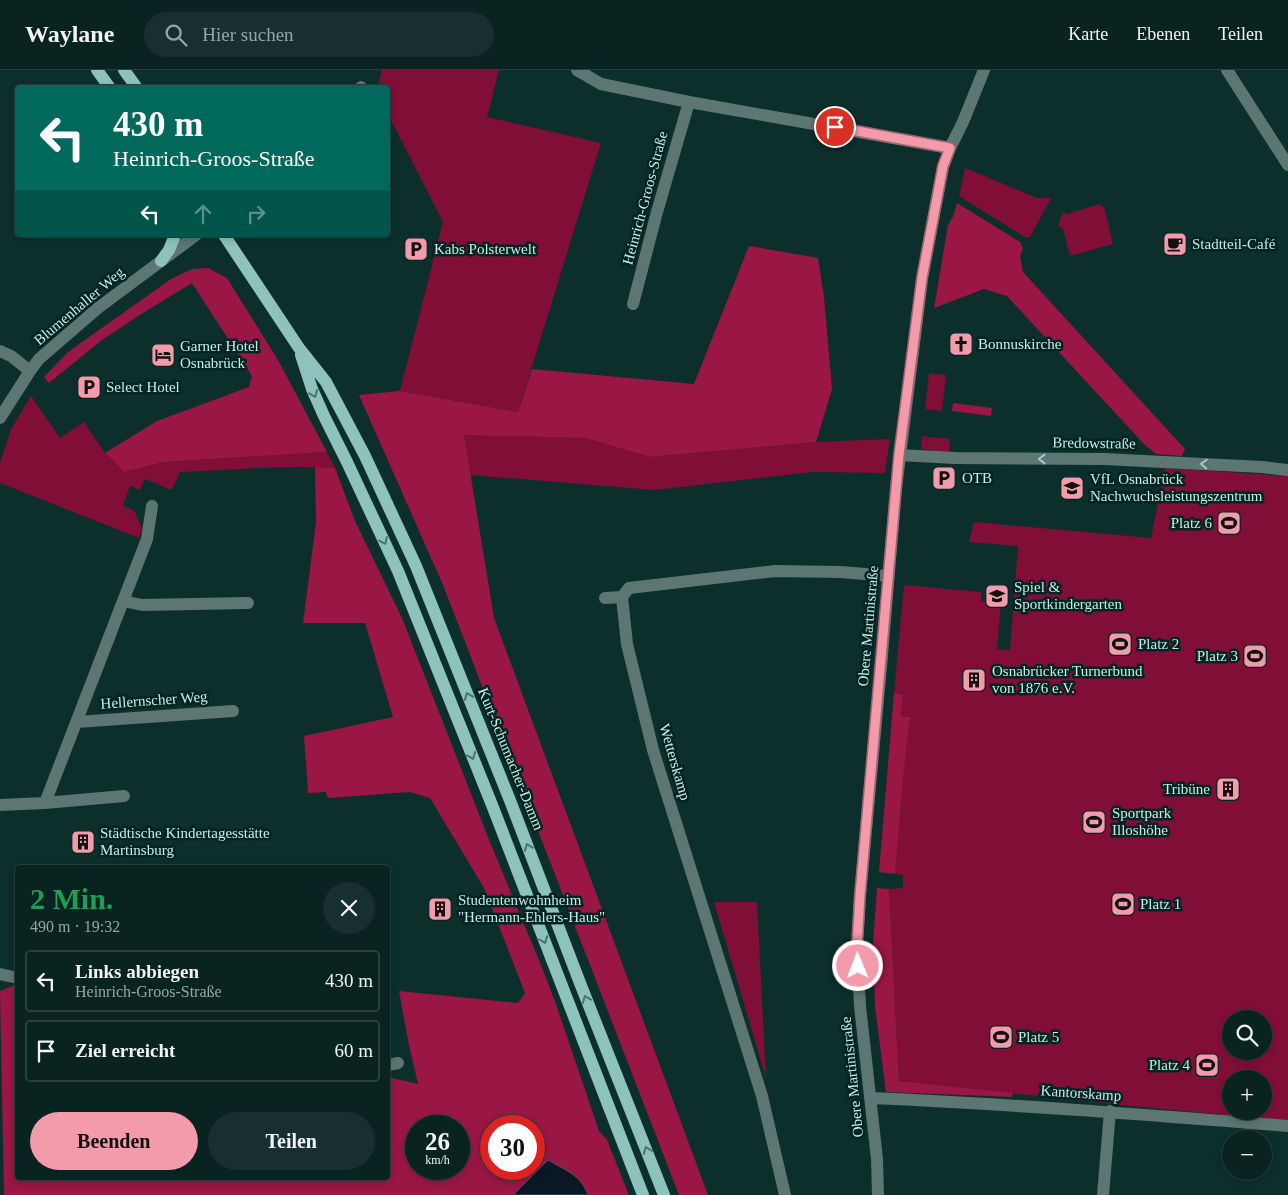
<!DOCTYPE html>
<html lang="de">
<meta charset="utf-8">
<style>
body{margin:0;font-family:Georgia,serif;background:#172f2e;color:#f1f3f6;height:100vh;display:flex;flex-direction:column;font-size:19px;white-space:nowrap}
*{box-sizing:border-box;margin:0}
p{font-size:16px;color:#99a4a5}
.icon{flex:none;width:28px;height:28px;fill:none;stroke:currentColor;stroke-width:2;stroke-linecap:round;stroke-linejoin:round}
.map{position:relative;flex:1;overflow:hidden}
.details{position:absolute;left:15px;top:795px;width:375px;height:315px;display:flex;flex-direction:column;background:#092321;border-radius:5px;box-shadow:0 2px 8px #0003,0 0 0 1px #29403f}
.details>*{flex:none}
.guide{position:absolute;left:15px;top:15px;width:375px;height:152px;border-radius:5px;box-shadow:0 2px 8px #0003,0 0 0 1px #29403f;background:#00695c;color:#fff;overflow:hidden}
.tools{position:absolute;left:1222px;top:940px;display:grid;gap:10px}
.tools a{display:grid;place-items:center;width:50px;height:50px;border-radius:50%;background:#092321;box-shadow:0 2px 8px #0003,0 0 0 1px #29403f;font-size:25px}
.speed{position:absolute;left:405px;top:1045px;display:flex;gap:10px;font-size:25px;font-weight:700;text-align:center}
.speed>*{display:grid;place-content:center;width:65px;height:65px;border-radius:50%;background:#092321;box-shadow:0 2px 8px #0003,0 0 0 1px #29403f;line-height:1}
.speed small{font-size:12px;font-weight:400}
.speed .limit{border:8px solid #d22;background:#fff;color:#111}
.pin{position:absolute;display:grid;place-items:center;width:42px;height:42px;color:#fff;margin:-21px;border:2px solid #fff;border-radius:50%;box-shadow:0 1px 5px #0007}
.me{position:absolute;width:55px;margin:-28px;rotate:359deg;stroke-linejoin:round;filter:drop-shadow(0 0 4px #0008)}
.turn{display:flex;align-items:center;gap:18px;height:105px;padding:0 15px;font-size:22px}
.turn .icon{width:65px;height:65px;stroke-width:2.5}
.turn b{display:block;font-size:35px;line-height:42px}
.lanes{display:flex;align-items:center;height:48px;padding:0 15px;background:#0003;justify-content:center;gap:25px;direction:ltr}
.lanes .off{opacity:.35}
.round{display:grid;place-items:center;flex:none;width:52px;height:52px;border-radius:26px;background:#172f2e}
.head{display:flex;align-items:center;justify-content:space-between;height:85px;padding:0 15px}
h1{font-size:30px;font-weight:800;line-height:38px;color:#1e9e55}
.cta{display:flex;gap:10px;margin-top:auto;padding:10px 15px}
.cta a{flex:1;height:58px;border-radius:30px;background:#f39aab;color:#111;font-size:20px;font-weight:800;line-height:58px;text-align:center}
.cta a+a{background:#172f2e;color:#f1f3f6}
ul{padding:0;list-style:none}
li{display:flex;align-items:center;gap:15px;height:62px;margin:0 10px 8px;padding:0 5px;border:2px solid #29403f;border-radius:5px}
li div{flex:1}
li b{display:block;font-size:19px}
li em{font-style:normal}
header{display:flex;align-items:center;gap:30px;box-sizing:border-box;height:70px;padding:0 25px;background:#092321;border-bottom:1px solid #29403f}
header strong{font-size:24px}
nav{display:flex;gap:28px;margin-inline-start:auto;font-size:18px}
.search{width:350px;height:45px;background:#172f2e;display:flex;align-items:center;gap:12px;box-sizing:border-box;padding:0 18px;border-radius:28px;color:#99a4a5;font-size:19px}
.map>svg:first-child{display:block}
</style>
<header>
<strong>Waylane</strong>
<div class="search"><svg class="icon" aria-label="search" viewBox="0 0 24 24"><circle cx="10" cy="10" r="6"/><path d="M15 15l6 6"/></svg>Hier suchen</div>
<nav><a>Karte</a><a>Ebenen</a><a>Teilen</a></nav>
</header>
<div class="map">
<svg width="1288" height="1125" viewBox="0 0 1288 1125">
<rect width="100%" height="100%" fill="#0c2f2c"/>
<path fill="#800e37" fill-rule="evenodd" d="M382 0H499L487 47 601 73 518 342 400 321 443 152 388 44V18H378Z
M965 98 1037 128H1051L1030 167H1025L959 126Z
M1099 134 1104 137 1113 174 1070 186 1063 159 1058 155 1063 142 1067 144Z
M929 303 946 305 942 341 925 339Z
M31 326 60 368 84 352 105 383 124 402 164 392 327 382 335 398C284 395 231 400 180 402L172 420 145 409 140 420 130 416 123 436 134 440 142 458 139 468 0 413V393L11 359Z
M464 364 585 368 650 387 816 372 890 369 885 403 812 402 655 420 470 405Z
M922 366 950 369 949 383 921 379Z
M1165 398 1288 406V1051L1111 1034 899 1011 889 819 903 818V805L895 804 904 700 910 647 901 646 903 624 894 623 904 515 981 522V531L1001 533 997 579 1010 580 1018 476 969 472 974 452 1151 468ZM1231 949H1264V981H1231ZM1231 1009H1264V1041H1231Z
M714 832H757L766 1008Z"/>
<path fill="#9a1645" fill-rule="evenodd" d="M957 133 1020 172 1023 178 1020 186 1023 202 1185 379 1182 386 1156 384 1144 374 1007 226 984 219 934 238 948 155 953 147Z
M749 176 818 188 824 227 832 319 816 372 650 387 585 368 464 365 494 548 708 1125H679L443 515 359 325 400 321 518 342 532 299 694 314Z
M208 198 227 208 278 290 327 382 164 392 124 402 105 383 157 351 249 317 252 306 192 213 138 246 102 270 49 313 44 307 68 282 171 209 192 199Z
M953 333 992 338 991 346 952 341Z
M315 397 335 398 355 451 402 548 490 772 543 900 557 937 599 1061 607 1070 629 1125H4L0 921 15 915H17L18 1108H388V1007L418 1014 409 975 399 921 518 933 525 923 484 818 430 728 410 722 328 728 326 722 308 723 304 666 393 647 365 553H303L316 452ZM416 1056H459V1099H416ZM491 1056H534V1099H491Z
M894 623 903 624 901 646 910 647 904 700 895 804 879 802Z
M877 818 889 819 899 1011 1013 1023 1012 1027 886 1022 875 937 873 874Z"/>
<path fill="#0a1825" stroke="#44575f" d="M548 1090C565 1100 581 1105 588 1125H514L516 1122Z"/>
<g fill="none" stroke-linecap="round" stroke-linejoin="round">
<path stroke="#5c7672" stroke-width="12" d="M577 0 601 14 689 32 950 78
M1227 0 1288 95
M361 18V17
M633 234 657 142 689 32
M0 281 11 286 30 301
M0 348 30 301 39 289 98 238 196 165
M899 385 955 388 1104 389 1262 397 1288 400
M605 528 622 527
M123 531 142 535 248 533
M77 652 233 641
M45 733 147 469 152 436
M0 735 45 733 124 726
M0 904 18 908
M388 995 398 993
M871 1028C1010 1034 1149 1045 1288 1056
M785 1125 762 1026 653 680 627 574 622 527 629 518 775 501 841 502 889 506
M878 1125 877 1089 860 936 857 876 860 825 881 597 896 418 922 209 943 97 950 78 963 52 984 0
M1103 1125 1110 1041"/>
<path stroke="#8ec3bd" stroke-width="12" d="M97 0 110 18
M124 0 137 18
M224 165 299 278 326 312 365 386 416 496 511 733 580 913 664 1125
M161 191 169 180 175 165
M301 285 312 319 324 346 347 392 398 501 492 735 643 1125"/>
</g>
<defs><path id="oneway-chevron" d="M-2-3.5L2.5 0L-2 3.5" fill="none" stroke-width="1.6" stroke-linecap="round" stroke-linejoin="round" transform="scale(1.25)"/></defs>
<g stroke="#487470">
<use href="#oneway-chevron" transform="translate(314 324) rotate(67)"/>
<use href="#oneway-chevron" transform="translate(384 471) rotate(65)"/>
<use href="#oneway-chevron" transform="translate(468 626) rotate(-112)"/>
<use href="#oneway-chevron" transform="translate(472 686) rotate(68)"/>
<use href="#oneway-chevron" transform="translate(528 777) rotate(-111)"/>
<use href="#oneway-chevron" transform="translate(544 870) rotate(69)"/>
<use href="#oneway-chevron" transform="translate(586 929) rotate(-112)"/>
<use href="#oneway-chevron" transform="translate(647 1080) rotate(-111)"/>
</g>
<g stroke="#a9c7c3">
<use href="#oneway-chevron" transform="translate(1042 389) rotate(-180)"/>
<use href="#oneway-chevron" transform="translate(1204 394) rotate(-177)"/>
</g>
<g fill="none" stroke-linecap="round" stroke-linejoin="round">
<g stroke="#9e646f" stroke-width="12">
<path id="route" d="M835 57 950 78 943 96 922 208 899 385 860 825 857 876 858 896"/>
</g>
<use href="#route" stroke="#f39aab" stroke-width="9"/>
</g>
<defs>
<g id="cafe-square" transform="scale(1.25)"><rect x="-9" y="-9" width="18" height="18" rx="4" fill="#f39aab" stroke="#022522"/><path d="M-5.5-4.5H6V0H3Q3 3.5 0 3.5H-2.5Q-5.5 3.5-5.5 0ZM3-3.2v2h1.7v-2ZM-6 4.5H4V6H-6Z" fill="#111"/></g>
<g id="parking-square" transform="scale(1.25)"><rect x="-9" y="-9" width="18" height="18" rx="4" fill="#f39aab" stroke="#022522"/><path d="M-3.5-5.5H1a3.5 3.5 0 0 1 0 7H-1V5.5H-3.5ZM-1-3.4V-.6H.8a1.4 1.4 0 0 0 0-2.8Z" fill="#111"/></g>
<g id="church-square" transform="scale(1.25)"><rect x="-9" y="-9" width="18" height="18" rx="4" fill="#f39aab" stroke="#022522"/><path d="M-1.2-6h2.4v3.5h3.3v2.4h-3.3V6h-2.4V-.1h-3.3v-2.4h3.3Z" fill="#111"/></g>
<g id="hotel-square" transform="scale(1.25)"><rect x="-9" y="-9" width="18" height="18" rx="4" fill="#f39aab" stroke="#022522"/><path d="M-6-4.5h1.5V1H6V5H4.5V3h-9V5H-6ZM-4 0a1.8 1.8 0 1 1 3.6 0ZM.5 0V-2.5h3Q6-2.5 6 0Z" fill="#111"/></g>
<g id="school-square" transform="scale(1.25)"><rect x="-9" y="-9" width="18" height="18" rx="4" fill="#f39aab" stroke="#022522"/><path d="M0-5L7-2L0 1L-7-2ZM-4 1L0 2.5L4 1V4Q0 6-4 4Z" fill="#111"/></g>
<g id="stadium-square" transform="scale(1.25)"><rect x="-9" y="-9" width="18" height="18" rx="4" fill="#f39aab" stroke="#022522"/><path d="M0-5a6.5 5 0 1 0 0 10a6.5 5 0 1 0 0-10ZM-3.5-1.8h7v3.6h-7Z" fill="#111"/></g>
<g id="building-square" transform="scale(1.25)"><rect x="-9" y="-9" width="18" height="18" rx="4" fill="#f39aab" stroke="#022522"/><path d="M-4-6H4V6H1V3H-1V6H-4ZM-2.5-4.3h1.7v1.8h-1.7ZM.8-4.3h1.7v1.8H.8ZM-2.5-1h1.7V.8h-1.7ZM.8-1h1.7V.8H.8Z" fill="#111"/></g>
</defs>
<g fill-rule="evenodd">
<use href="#cafe-square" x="1175" y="174"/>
<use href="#parking-square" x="416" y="179"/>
<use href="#church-square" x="961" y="274"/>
<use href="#hotel-square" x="163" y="285"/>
<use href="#parking-square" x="89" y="317"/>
<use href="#parking-square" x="944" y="408"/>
<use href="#school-square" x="1072" y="418"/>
<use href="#stadium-square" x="1229" y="453"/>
<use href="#school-square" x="997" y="526"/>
<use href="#stadium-square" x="1120" y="574"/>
<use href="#stadium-square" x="1255" y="586"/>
<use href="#building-square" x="974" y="610"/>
<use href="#building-square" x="1228" y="719"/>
<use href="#stadium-square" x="1094" y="752"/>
<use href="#building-square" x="83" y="772"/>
<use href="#stadium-square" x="1123" y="834"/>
<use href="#building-square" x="440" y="839"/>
<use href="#stadium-square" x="1001" y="967"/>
<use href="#stadium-square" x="1207" y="995"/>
</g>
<g text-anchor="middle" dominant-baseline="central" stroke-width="5" stroke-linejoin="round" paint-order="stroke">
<g font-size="15" fill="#caeae6" stroke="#022522">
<text transform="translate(645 128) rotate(-75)">Heinrich-Groos-Straße</text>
<text transform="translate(79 236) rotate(-40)">Blumenhaller Weg</text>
<text transform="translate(1094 373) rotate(1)">Bredowstraße</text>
<text transform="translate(868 556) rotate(-85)">Obere Martinistraße</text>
<text transform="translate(154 630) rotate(-4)">Hellernscher Weg</text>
<text transform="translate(511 689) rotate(68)">Kurt-Schumacher-Damm</text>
<text transform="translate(675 692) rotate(74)">Wetterskamp</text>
<text transform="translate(852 1007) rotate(-96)">Obere Martinistraße</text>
<text transform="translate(1081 1023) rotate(4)">Kantorskamp</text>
</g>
<g font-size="15" fill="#caeae6" stroke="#022522" text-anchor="start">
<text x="1192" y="174">Stadtteil-Café</text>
<text x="434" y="179">Kabs Polsterwelt</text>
<text x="978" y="274">Bonnuskirche</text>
<text x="180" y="276">Garner Hotel<tspan x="180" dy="17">Osnabrück</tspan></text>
<text x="106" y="317">Select Hotel</text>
<text x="962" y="408">OTB</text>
<text x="1090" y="409">VfL Osnabrück<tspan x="1090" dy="17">Nachwuchsleistungszentrum</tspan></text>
<text x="1212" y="453" text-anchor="end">Platz 6</text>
<text x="1014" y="517">Spiel &amp;<tspan x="1014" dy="17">Sportkindergarten</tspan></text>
<text x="1138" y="574">Platz 2</text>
<text x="1238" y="586" text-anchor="end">Platz 3</text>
<text x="992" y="601">Osnabrücker Turnerbund<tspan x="992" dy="17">von 1876 e.V.</tspan></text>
<text x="1210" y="719" text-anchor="end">Tribüne</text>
<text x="1112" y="743">Sportpark<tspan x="1112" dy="17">Illoshöhe</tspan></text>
<text x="100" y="763">Städtische Kindertagesstätte<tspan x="100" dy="17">Martinsburg</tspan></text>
<text x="458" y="830">Studentenwohnheim<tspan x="458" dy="17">"Hermann-Ehlers-Haus"</tspan></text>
<text x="1140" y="834">Platz 1</text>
<text x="1018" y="967">Platz 5</text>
<text x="1190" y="995" text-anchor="end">Platz 4</text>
</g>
</g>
</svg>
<div class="tools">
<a><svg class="icon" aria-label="search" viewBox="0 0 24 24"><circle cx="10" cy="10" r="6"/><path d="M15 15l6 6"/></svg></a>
<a>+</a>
<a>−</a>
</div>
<div class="speed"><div>26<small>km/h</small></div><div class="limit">30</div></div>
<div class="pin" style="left:835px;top:57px;background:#d93025"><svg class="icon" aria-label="arrive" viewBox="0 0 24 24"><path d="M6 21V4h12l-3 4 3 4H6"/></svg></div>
<svg class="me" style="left:858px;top:896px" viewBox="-20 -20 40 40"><circle r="17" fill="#f39aab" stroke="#fff" stroke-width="3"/><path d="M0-11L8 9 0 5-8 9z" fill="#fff"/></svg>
<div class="guide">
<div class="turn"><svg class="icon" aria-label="left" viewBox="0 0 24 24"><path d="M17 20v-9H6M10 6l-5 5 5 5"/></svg><div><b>430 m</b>Heinrich-Groos-Straße</div></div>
<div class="lanes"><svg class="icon" aria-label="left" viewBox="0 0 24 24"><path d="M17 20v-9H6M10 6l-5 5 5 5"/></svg><svg class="icon off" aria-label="ahead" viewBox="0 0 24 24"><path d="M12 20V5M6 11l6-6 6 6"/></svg><svg class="icon off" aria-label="right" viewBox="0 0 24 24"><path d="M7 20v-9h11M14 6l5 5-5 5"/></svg></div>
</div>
<section class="details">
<div class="head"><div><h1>2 Min.</h1><p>490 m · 19:32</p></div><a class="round"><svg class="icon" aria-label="close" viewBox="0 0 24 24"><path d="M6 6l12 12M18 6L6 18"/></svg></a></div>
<ul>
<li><svg class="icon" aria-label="left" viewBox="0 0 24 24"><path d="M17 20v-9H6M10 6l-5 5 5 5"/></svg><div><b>Links abbiegen</b><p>Heinrich-Groos-Straße</p></div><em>430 m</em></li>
<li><svg class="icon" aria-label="arrive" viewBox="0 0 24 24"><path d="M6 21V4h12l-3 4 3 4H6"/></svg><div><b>Ziel erreicht</b></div><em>60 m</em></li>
</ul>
<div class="cta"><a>Beenden</a><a>Teilen</a></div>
</section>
</div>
